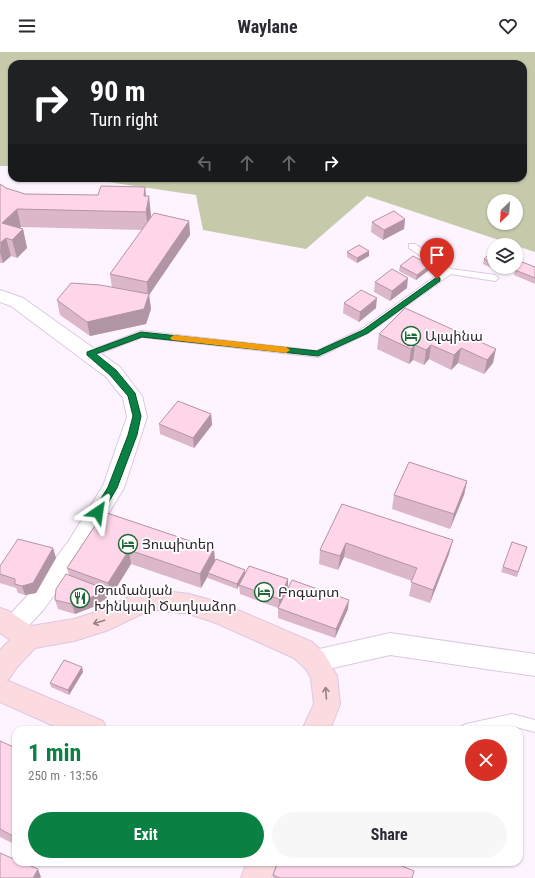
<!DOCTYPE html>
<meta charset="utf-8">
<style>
body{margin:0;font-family:"Roboto Condensed","Noto Sans Armenian",sans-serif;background:#f7f7f7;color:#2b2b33;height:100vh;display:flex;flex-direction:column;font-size:15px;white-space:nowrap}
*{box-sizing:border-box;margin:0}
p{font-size:13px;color:#7c7c81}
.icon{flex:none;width:22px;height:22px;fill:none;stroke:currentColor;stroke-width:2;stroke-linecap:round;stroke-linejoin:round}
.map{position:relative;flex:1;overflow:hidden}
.side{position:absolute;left:12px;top:674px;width:511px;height:140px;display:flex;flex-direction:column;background:#fff;border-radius:12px;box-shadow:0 1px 3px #0004}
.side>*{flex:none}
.guide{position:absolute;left:8px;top:8px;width:519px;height:122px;border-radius:12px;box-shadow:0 1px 3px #0004;background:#202124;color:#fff;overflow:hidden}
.needle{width:26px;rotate:205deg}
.fabs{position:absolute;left:487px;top:142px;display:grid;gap:8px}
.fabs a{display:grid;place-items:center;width:36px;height:36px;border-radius:50%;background:#fff;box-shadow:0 1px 3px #0004;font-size:20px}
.pin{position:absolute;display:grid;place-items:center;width:34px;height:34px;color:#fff;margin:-41px -17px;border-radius:50% 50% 50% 0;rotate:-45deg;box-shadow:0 0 4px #0007}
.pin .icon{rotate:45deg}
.me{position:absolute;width:44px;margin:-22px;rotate:32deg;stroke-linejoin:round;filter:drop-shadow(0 0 3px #0008)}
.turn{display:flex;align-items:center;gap:14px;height:84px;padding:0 16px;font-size:18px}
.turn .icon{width:52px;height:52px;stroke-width:2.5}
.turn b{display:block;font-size:28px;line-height:34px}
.lanes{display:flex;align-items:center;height:38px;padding:0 16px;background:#0003;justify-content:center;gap:20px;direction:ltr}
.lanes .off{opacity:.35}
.round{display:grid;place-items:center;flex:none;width:42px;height:42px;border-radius:21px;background:#f7f7f7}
.overview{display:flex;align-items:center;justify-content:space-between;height:68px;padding:0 16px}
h1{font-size:24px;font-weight:700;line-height:30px;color:#0b8043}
.action{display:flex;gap:8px;margin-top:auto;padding:8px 16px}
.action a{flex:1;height:46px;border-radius:24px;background:#0b8043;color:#fff;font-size:16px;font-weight:700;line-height:46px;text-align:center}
.action a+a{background:#f7f7f7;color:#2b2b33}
header{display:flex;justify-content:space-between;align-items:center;height:52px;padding:0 16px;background:#fff;font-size:18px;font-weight:700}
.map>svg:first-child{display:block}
</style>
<header><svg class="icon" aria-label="menu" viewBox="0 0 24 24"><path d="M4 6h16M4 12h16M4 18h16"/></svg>Waylane<svg class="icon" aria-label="heart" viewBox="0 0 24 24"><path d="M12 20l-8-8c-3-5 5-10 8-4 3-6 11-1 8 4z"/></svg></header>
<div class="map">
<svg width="535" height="826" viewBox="0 0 535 826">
<rect width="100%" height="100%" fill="#fdf4ff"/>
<path fill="#c6caab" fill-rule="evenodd" d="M0 0H535V200L367 144 306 197 203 178 196 143 81 126H523V12H12V114H0ZM494 149H516V171H494Z"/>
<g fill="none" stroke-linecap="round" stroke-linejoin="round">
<g stroke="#ddc7e2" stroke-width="2">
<path id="lane" d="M409 192H415L451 217 495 223 499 226 495 229 451 222 368 281 318 305 142 285 93 304 90 305 85 302 87 300 141 279 317 299 362 277 443 219 409 196Z
M512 662 535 668V680L512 674 492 678H460L462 674 466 672Z"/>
</g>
<g stroke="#ddc7e2" stroke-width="2">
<path id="street" d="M0 238 23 246 120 315 142 344 147 365 124 436 84 502 44 557 21 582 13 585 5 582 1 575 5 568 28 543 68 490 103 434 127 365 123 346 106 325 11 254 0 250Z
M390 581 535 602V624L390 603 315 620 306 617 303 609 306 601 315 598Z"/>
</g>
<g stroke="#ddc7e2" stroke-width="2">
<path id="secondary" d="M158 538 189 542 222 551 312 590 324 601 337 624 340 652 330 678H302L314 652 311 626 306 617 294 606 216 571 189 562 158 558 144 561 106 579 74 589 35 596 17 615 9 627 6 628 103 669 107 678H63L0 650V598L10 588 0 581V556L9 559 31 574 74 567 99 559 131 544Z
M247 810H277L271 826H241Z"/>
</g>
<use href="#lane" fill="#fff" fill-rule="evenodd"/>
<use href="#street" fill="#fff" fill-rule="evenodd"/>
<use href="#secondary" fill="#fcdbe0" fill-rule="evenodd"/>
</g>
<path fill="#dbb7c9" d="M0 132 6 136 25 142 98 143 145 135 146 144 151 163 150 167 189 169 190 183 149 243 151 257 146 272 90 284 60 263 57 248 112 236 110 222 142 178 21 175 19 176 23 177 27 196 17 206 11 204 3 211H0Z
M405 167 404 177 383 188 371 180 372 170Z
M494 199V215H508L503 221 483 212 484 207Z
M347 200 369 204 357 211 347 205Z
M400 214 429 218 416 228 399 219Z
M535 215V232L514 223 515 218Z
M375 230 407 236 390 249 374 240Z
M344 251 376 256 359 270 343 261Z
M405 256 493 311 484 322 458 311 451 318 429 307 424 313 413 308 409 312 377 297 379 282Z
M211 362 212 373 194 396 160 382 159 372Z
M467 429 464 443 450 477 392 457 394 443Z
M342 452 449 502 430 551 409 544 412 529 344 505 338 518 319 512 320 498Z
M104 460 214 497 215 509 245 521 288 527V536L348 557 335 586 278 566V556L240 542 239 533 237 537 208 526V524L201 536 131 512 111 544 106 542 107 546 93 555 75 562 58 557 55 548 69 523 67 516Z
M512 490 527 495 517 525 501 520Z
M53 496 56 506 36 541 25 543 18 541 16 536 0 531V514Z
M82 615 83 620 69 643 51 635 50 631Z
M0 689 16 696V793L0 785Z
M273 823 412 826H273Z"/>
<path fill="#b295a4" d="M145 135 147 154 144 144Z
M149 144 151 163 148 178 146 160Z
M17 157 21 175 9 186H6L11 204 3 211 0 200 2 171Z
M405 167 404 177 383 188 384 178Z
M189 169 190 183 149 243 151 257 146 272 90 284 87 270 148 245 147 230Z
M23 177 27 196 17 206 12 188Z
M369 199V204L357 211V206Z
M430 213 429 218 416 228 417 223Z
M504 215H508L503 221Z
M408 226 407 236 390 249 392 239Z
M377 246 376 256 359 270 360 260Z
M415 293 413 308 409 312 411 297Z
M431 293 429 307 424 313 426 298Z
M461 296 458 311 451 318 454 303Z
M496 297 493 311 484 322 487 308Z
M211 362 212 373 194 396 193 386Z
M467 429 464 443 450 477 454 462Z
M453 488 449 502 430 551 433 538Z
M346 491 344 505 338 518 340 504Z
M53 496 56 506 36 541 25 543 22 534Z
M214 497 215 511 208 521V524L201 536 200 522Z
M129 498 131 512 111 544 108 531Z
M245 518V523L237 537V532Z
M288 527V537L279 556V547Z
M105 537 107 546 93 555 75 562 72 552Z
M349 548 348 557 335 586 336 577Z
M82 615 83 620 69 643 68 638Z
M16 779V789L13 784Z
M38 817 41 825 40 826H33Z"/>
<path fill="#ffd5ea" stroke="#b295a4" d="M0 132 6 136 25 142 98 143 101 134 145 135 144 144H149L146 160 17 157 2 171 23 177 12 188 6 186 0 191Z
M394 159 405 167 384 178 372 170Z
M154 161 189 169 147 230 110 222Z
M359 193 369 199 357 206 347 200Z
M492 199H494V211L484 207Z
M413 204 430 213 417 223 400 214Z
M522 210 535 215V226L515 218Z
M392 217 408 226 392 239 375 230Z
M71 231 100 233 149 242 144 257 87 270 57 248Z
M361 238 377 246 360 260 344 251Z
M405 256 496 297 487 308 461 296 454 303 431 293 426 298 415 293 411 297 379 282Z
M178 349 211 362 193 386 159 372Z
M409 410 467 429 454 462 394 443Z
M342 452 453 488 433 538 411 530 417 516 346 491 340 504 320 498Z
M104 460 214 497 200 522 129 498 108 531 67 516Z
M18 487 53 496 33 531 22 534 15 532V527L0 522V514Z
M512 490 527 495 518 520 503 515Z
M216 507 245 518 237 532 208 521Z
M249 514 288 527 279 547 239 533Z
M66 522 105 537 90 546 72 552 55 548 56 537Z
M292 528 349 548 336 577 278 556Z
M64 608 82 615 68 638 50 631Z
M0 689 16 696V779L13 784 0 777Z
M0 801 16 808V810H21L38 817 33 826H0Z
M278 810H392L414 819 412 826H280L273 823Z"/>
<defs><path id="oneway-shaft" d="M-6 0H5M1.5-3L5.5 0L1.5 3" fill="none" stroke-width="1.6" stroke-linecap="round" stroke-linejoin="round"/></defs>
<g stroke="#948088">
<use href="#oneway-shaft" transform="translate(99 570) rotate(163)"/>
<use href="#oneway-shaft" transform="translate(326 641) rotate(-94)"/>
</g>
<path fill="#0b8043" stroke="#07532c" d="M437 225 440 226V229L368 281 318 304 142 285 96 302 116 318 135 341 141 364 137 383 117 436 101 463H95L93 460 108 435 128 383 133 364 128 344 110 323 87 303V300L141 280 317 299 363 278Z"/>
<path fill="#f59e0b" d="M174 283 286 295 290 298 286 301 172 288 170 286Z"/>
<defs>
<g id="hotel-ring" transform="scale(1)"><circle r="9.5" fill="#fff" stroke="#1f6937" stroke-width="1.5"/><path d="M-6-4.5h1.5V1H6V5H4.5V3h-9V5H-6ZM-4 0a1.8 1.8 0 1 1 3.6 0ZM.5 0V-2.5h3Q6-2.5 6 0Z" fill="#1f6937"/></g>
<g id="restaurant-ring" transform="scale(1)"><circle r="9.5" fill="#fff" stroke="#1f6937" stroke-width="1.5"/><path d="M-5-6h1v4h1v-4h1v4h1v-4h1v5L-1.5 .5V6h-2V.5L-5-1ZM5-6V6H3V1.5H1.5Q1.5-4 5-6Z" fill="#1f6937"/></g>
</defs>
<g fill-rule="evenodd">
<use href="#hotel-ring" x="411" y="284"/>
<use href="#hotel-ring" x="128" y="492"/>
<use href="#hotel-ring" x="264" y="540"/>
<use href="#restaurant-ring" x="80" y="546"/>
</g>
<g text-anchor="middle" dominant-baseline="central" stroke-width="3.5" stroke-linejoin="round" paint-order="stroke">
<g font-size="14" fill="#2d242f" stroke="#fff" text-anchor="start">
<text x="425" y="284">Ալպինա</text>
<text x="142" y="492">Յուպիտեր</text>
<text x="94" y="538">Թումանյան<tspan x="94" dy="16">Խինկալի Ծաղկաձոր</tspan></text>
<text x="278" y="540">Բոգարտ</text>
</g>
</g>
</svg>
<div class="fabs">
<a><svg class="needle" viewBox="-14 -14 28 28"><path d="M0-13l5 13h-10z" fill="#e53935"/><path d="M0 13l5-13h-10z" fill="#7c7c81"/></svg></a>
<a><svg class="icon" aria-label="layers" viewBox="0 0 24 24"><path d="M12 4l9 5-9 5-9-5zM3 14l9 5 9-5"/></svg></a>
</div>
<div class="pin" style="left:437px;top:227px;background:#d93025"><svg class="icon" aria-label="arrive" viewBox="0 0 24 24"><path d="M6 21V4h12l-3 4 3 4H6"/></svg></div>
<svg class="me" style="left:98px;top:460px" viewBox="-20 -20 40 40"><path d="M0-17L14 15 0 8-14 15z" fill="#0b8043" stroke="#fff" stroke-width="4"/></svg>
<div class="guide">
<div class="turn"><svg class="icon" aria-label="right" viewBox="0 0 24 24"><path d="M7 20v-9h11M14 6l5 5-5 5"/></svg><div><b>90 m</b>Turn right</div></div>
<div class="lanes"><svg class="icon off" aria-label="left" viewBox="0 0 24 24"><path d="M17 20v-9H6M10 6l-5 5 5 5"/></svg><svg class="icon off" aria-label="ahead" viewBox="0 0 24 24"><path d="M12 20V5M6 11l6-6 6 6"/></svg><svg class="icon off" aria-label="ahead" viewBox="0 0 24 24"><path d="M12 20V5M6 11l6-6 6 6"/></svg><svg class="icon" aria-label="right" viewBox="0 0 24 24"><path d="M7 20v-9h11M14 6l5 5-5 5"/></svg></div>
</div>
<section class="side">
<div class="overview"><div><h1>1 min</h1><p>250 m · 13:56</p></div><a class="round" style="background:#d93025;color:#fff"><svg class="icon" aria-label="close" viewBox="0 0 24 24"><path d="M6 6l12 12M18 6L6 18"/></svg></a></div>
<div class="action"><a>Exit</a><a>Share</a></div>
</section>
</div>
